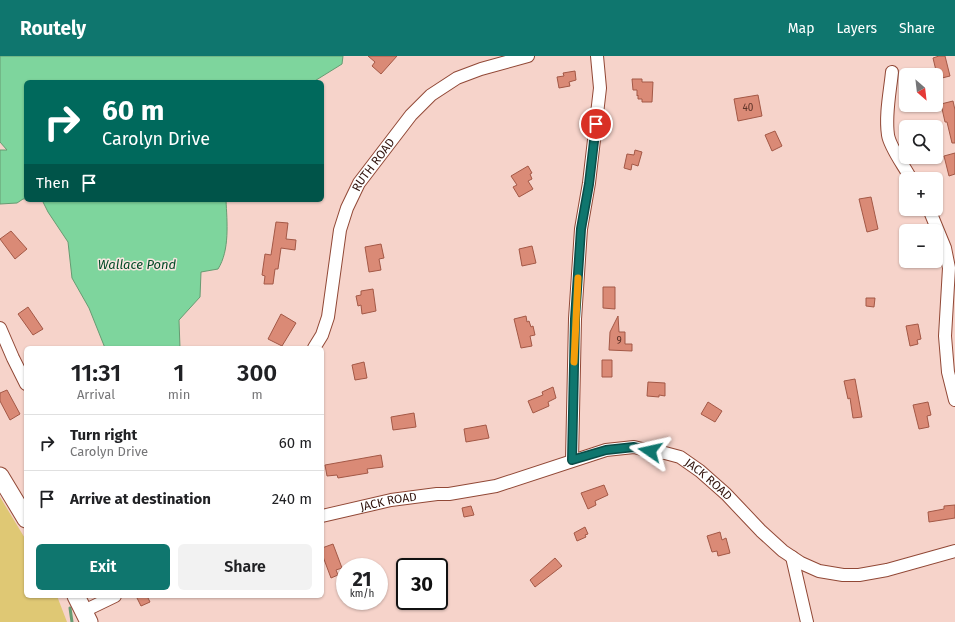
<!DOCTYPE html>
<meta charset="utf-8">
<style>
body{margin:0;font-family:"Fira Sans",sans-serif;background:#f2f2f2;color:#202124;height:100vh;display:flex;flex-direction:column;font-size:15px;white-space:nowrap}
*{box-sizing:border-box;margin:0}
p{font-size:13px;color:#757577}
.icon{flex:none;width:22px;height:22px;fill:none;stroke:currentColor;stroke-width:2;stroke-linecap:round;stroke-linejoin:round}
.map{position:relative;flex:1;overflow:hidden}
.side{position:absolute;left:24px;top:290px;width:300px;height:252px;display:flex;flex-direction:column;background:#fff;border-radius:6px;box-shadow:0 1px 3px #0004}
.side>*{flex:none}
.guide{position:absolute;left:24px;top:24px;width:300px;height:122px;border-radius:6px;box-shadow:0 1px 3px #0004;background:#00695c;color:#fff;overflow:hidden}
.needle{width:26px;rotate:152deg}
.controls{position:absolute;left:899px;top:12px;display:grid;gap:8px}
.controls a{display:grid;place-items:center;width:44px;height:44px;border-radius:6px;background:#fff;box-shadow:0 1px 3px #0004;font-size:20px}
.speed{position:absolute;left:336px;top:502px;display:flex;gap:8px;font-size:20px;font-weight:700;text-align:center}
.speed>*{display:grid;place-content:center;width:52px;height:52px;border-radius:50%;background:#fff;box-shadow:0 1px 3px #0004;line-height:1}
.speed small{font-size:10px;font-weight:400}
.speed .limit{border:2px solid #111;border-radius:6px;background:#fff;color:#111}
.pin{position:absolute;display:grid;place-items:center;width:34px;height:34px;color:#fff;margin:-17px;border:2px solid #fff;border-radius:50%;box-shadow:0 1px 4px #0007}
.me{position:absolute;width:44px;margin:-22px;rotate:281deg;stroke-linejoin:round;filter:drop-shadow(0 0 3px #0008)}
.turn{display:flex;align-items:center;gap:14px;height:84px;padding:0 12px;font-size:18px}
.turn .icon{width:52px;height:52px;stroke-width:2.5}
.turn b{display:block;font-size:28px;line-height:34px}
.then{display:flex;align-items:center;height:38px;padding:0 12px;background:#0003;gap:8px;font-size:15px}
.eta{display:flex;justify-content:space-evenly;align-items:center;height:68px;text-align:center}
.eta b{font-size:24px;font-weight:600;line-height:28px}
.action{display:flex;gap:8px;margin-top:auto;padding:8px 12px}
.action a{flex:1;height:46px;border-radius:6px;background:#0f766e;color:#fff;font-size:16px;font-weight:600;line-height:46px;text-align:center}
.action a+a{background:#f2f2f2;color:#202124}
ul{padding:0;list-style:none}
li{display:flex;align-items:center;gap:12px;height:56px;padding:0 12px;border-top:1px solid #e0e0e0}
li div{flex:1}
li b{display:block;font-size:15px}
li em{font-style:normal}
header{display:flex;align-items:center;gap:24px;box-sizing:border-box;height:56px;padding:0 20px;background:#0f766e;color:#fff}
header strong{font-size:19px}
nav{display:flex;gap:22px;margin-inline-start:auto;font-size:14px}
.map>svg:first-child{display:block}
</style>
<header>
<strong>Routely</strong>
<nav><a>Map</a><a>Layers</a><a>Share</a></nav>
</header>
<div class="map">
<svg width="955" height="566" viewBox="0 0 955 566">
<rect width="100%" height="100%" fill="#f6d3ca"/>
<path fill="#dfc874" d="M0 441 26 484V540H57L67 566H0Z"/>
<path fill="#7ed59d" stroke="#679b72" d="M0 0H343L342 8 313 26H26V143H23L17 147 0 148V94H7L0 86Z
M42 144H226C227 166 230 194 218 213L201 216 200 241 179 264 180 292H105L89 252 72 222 68 186 48 156Z"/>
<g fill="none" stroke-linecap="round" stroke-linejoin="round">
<path stroke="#679b72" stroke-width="3" d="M70 552 72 566"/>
</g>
<path fill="#da8a76" stroke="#a35846" d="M368 0H397L381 18 372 10 375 6Z
M939 0H945L950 20 938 23 933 2Z
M575 15 576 24 569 26 570 30 559 32 557 21 564 20 563 17Z
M632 23H642V26H653L652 46H642V43H638V39L637 40V34H633Z
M758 39 762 60 738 65 734 43Z
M953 45 955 54V87H952L947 66H945L941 48Z
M775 75 782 90 772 95 765 79Z
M635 94 642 96 638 110 632 108 631 114 624 112 627 98 634 99Z
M955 97V118L949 120 944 100Z
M528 110 532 117 530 118 532 123 528 125 533 133 519 141 513 131 517 129 511 120Z
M871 141 878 173 867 176 859 143Z
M276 166 288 167 286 183 296 184 295 194 281 192 278 213H275L273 228H264L265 220 262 219 265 198 271 199Z
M11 175 27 193 15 203 0 183Z
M381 188 384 202 379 203 381 214 369 216 365 191Z
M532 190 536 207 522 210 519 193Z
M603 231H615V253L603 252Z
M373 233 376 255 362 258 361 249 358 250 356 240 361 239V235Z
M866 242H875L874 251 866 250Z
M28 251 43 273 33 279 18 258Z
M281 258 296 267 282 290 268 283Z
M526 260 527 266 529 265 531 271 533 270 535 279 530 280 532 290 521 292 514 263Z
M618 260 619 276H625V288H632V295L609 294 610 276Z
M918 268 921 283 917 284 918 288 910 290 906 270Z
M602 304H612V321H602Z
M364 306 367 322 355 324 352 309Z
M855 323 862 361 853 362 850 342 848 343 844 325Z
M648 326 665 327V340L659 339V341L647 340Z
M553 331 556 342 548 346 549 350 533 357 528 345 543 339 542 336Z
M7 334 20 358 10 364 0 345V337Z
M708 346 722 355 715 366 701 358Z
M928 346 931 359 927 360 929 371 919 373 913 349Z
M414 357 416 371 393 374 391 361Z
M486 369 489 382 466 386 464 373Z
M381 399 383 411 367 413 368 417 338 422 337 419 327 420 325 409Z
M604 429 608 439 595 445 596 449 588 453 581 437Z
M955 449V462L929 466 928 456 944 453V450Z
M471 450 474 459 464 461 462 452Z
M585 471 588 478 585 479 586 481 577 485 574 477Z
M720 476 722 484 726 482 730 497 718 500 717 495 712 496 707 480Z
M333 488 342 512 336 514 338 519 331 522 322 498V492Z
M555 502 562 510 535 531 530 524Z
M136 540H147L150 546 141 550Z"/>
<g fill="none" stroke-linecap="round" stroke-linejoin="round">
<g stroke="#914836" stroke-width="14">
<g id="minor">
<path d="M892 16C890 36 885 59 888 79 890 92 905 111 911 123"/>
<path d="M929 153 945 192 949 212 945 280 948 316 955 344"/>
<path d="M0 272 13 302 26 328"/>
<path id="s1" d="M314 292 322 279 328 261 340 174 347 152 359 127 411 59 431 39 457 22 481 13 528 0"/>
<path d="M572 404 575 263 581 173 589 127 600 32 597 0"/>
<path id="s2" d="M322 460 391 444 437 438H449L496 430 606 394 634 391 650 395 665 397 680 401 700 415 726 438 761 475 783 495 801 507 819 515 843 519H859L887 514 955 495"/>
<path d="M792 501 807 566"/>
<path d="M84 555 115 540"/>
</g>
</g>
<g stroke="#914836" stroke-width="19">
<path id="highway" d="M0 420 26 463
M76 540 89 566"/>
</g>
<use href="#minor" stroke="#fff" stroke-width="12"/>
<use href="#highway" stroke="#fff" stroke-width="17"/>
</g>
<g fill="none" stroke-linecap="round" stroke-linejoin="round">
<g stroke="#0a4d48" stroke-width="10">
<path id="route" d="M596 68 589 128 581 173 575 263 572 404 606 394 634 391 650 395"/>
</g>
<use href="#route" stroke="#0f766e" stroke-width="7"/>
<path stroke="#f59e0b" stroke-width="7" d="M574 306 578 222"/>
</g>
<g text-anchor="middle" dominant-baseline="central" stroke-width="3" stroke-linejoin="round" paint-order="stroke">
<g font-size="10" fill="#5c3227">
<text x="748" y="52">40</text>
<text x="619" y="285">9</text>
</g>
<g font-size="12" fill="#32140d" stroke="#f7e5e0">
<text stroke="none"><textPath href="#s1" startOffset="196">RUTH ROAD</textPath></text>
<text stroke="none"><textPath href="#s2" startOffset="404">JACK ROAD</textPath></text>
<text stroke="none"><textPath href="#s2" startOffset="68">JACK ROAD</textPath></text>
</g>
<g font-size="13" font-style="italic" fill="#014926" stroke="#f7e5e0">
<text x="137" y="208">Wallace Pond</text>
</g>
</g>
</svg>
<div class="controls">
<a><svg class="needle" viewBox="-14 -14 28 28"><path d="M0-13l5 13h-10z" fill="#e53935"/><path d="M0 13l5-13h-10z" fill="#757577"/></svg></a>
<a><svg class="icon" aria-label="search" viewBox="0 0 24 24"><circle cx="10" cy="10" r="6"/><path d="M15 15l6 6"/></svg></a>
<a>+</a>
<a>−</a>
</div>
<div class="speed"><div>21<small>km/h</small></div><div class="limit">30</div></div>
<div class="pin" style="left:596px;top:68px;background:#d93025"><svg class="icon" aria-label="arrive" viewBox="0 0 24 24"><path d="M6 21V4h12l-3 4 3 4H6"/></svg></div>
<svg class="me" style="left:650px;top:395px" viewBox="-20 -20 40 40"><path d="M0-17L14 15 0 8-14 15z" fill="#0f766e" stroke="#fff" stroke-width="4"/></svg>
<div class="guide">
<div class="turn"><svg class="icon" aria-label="right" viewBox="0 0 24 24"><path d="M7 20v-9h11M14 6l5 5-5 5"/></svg><div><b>60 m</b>Carolyn Drive</div></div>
<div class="then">Then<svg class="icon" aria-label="arrive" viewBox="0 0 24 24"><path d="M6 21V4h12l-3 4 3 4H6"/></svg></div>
</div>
<section class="side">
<div class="eta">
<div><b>11:31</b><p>Arrival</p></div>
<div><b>1</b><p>min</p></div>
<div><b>300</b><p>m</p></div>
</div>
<ul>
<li><svg class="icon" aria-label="right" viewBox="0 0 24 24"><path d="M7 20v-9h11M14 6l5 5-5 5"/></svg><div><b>Turn right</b><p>Carolyn Drive</p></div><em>60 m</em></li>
<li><svg class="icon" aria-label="arrive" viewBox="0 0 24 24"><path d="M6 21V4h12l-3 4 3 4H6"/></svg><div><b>Arrive at destination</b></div><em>240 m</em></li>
</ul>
<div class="action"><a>Exit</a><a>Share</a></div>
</section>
</div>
